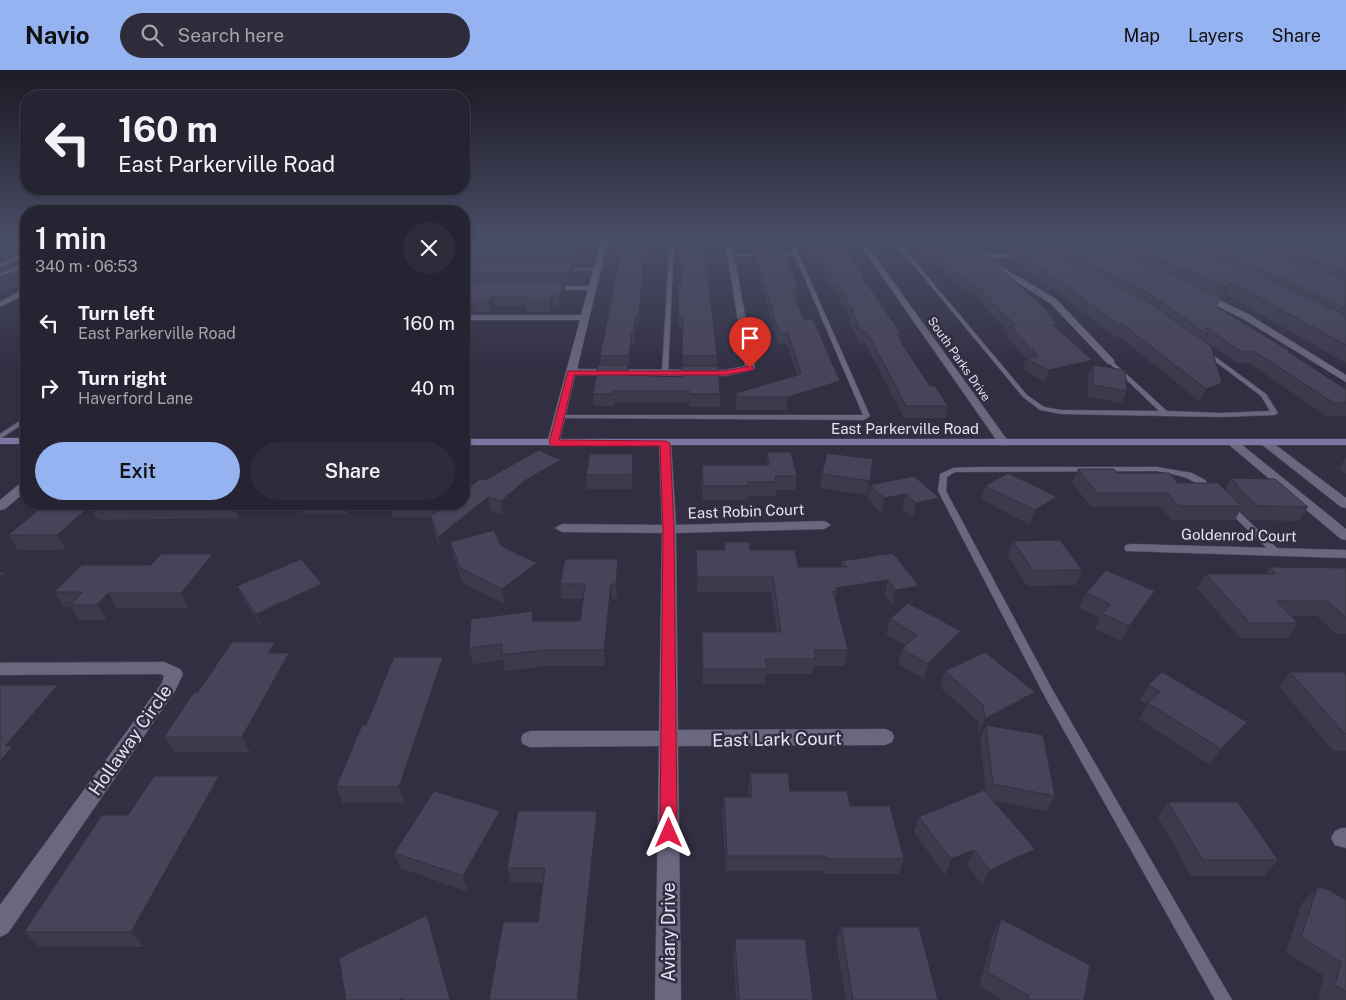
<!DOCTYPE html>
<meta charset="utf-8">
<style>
body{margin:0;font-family:"Public Sans",sans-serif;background:#2e2b3a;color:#f1f3f6;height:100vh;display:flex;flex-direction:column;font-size:19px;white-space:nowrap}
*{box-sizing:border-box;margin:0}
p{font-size:16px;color:#a4a4ac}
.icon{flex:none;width:28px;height:28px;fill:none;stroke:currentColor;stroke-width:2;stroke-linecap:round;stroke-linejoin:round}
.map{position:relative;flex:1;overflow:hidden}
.drawer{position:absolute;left:20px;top:135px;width:450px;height:305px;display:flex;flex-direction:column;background:#262332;border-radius:20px;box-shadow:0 1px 4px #0004,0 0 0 1px #42404d}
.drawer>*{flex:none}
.top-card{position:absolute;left:20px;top:20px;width:450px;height:105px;border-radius:20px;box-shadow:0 1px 4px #0004,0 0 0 1px #42404d;background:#262332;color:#f1f3f6;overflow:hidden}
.pin{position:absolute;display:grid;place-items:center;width:42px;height:42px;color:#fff;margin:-51px -21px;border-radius:50% 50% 50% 0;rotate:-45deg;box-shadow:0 0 5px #0007}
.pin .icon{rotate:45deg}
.me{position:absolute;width:55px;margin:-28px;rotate:0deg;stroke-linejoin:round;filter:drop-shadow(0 0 4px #0008)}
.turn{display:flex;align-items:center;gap:18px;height:105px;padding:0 15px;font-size:22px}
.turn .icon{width:65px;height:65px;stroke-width:2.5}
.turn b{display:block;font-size:35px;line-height:42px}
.round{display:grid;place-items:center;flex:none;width:52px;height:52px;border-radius:26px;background:#2e2b3a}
.overview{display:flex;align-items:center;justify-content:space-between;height:85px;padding:0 15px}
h1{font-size:30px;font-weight:600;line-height:38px}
.button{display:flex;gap:10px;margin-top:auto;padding:10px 15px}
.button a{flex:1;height:58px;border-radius:30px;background:#95b2f1;color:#111;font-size:20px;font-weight:600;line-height:58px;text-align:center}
.button a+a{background:#2e2b3a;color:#f1f3f6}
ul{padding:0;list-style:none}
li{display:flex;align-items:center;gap:15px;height:65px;padding:0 15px}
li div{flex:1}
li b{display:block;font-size:19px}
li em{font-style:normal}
header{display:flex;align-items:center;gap:30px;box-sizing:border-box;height:70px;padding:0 25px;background:#95b2f1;color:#111}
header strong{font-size:24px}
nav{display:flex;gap:28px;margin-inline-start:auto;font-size:18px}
.search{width:350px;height:45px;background:#2e2b3a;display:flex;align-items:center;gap:12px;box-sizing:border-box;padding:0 18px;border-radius:28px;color:#a4a4ac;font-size:19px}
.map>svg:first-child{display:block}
</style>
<header>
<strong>Navio</strong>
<div class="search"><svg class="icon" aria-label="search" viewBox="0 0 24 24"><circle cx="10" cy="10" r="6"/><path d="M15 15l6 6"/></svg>Search here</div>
<nav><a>Map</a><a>Layers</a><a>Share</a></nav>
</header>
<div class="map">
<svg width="1346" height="930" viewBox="0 0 1346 930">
<rect width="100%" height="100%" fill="#322f43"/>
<path fill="#3c3852" d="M0 170H26V212L0 225Z"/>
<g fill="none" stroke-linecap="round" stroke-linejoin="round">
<g stroke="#4f4c5d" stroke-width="1">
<path id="service" d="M16 170H22L0 180V177Z
M670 170H674L668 303 665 305 662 303Z
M788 170H792L799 185 870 346 864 350 558 348 557 347 560 345H863L795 186H731L729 185 731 184H794Z
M893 170H897L900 174H931L930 176H902L1027 325 1044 337 1061 340 1159 341 1109 293V291L1111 290 1167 341 1222 343 1270 341 1261 326 1204 283V281L1206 280 1266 324 1278 343 1275 345 1222 347 1061 344 1040 340 1023 327Z
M26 182V185L0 197V194Z
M26 195V197L0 206V203Z
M561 198H597L599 199 597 200H559V199Z
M26 347V352L0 369V364Z
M978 397H1157L1192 403 1205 410 1216 422 1215 424H1209C1191 406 1181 406 1157 401L955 402 947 407 946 421 1052 619 1232 930H1215L1044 625 938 421 940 404 953 398Z
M1226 435H1232L1279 480 1281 482 1279 484H1273L1226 439 1225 437Z"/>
</g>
<g stroke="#4f4c5d" stroke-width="1">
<path id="minor" d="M608 170 577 299 725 300 745 296 725 170H731L755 298 753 300 725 306 575 305 559 373 553 376 549 375 547 373 580 250H464V245H581L588 220H546L542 218 546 216H589L600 175H565L562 173 565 171Z
M961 170H968L983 184H1034V186L1032 187 987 188 1056 229 1114 290V294H1108L1050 233 983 191Z
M1149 181 1152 183 1151 184 1106 186 1103 184 1106 182Z
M23 219H26V224L0 237V232Z
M1198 223H1204L1248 244 1346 305V312L1242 248 1198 227Z
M1232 369 1236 370 1346 459V470L1341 469 1228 374 1226 372 1228 370Z
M1265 369 1269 370 1346 428V438L1341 437 1261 374 1259 372 1261 370Z
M665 370 671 373 676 455 824 451 831 455 824 459 676 463 678 660 885 659 892 662 894 667 892 672 885 675 678 676 681 930H655L659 676 530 677 523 674 521 669 523 664 530 661H659L662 463 562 462 555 458 562 454 662 455 659 373Z
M1131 474 1346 480V488L1126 481 1124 478 1126 475Z
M164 592 180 599 183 604 175 621 8 863 0 867V835L162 613 164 606 161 604 0 605V593Z
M1342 758H1346V778L1335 775 1331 768 1335 761Z"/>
</g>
<g stroke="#4f4c5d" stroke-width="1">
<path id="tertiary" d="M857 170H863L1008 371 1010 373 1008 375H1000Z
M26 411V421L5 439 0 440V430L22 412Z"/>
</g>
<g stroke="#4f4c5d" stroke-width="1">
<path id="secondary" d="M0 368H26V374H0Z
M464 369H1346V375H464Z"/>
</g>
<use href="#service" fill="#6a677e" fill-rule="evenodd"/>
<use href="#minor" fill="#6a677e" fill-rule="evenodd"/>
<use href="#tertiary" fill="#6a677e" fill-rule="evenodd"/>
<use href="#secondary" fill="#7d76a2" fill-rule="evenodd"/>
</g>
<path fill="#3d3a4d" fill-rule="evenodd" d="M464 170 582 177 576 196H573L574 202 568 214H565V222L560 236H553L550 242H526V236H494L491 242 464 241Z
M650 170 648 192H645L639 256H636L635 273H632L629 297H628V305L682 307 683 256H678V225L682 215 680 192H678L676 170H704L717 286V296L720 324V337H689V333H614V336H594L593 324 601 295 600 286Z
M749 170H781L782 173 781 179 798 218 797 228H796L804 249 838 323 786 340H736V323L797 305 787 274H778L754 188V182H752Z
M804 170H841L844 174V177L865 208 864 210 901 264 900 271 930 316 948 336 945 348H904L865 273H860L849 251 850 247Z
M913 170H968L1049 242 1048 245 1058 254 1057 258 1088 302 1045 312 1023 300 1026 288 1007 267 1008 262 971 223H968L960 214H953L920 178 921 172H915Z
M985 170H1346V293L1225 224 1221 230 1220 229 1216 236 1291 282 1290 283 1346 319V346H1326L1249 293H1237L1205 271 1222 313 1216 325 1200 332 1119 266 1118 269 1059 223 1012 189 1014 182H1001ZM1232 171 1239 175 1230 176ZM1188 179H1197L1196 182ZM1116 180H1132L1130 186ZM1050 181H1060L1059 186Z
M1093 295 1127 321 1122 333 1088 327V306Z
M767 382 797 406 795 420H776L775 426H748V430H703L701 409 702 395H766Z
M1346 387V404L1339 399Z
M873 389 867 425 820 418 822 404Z
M634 398 632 419H587L586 405Z
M1078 399 1117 403 1178 413 1225 420 1231 408 1308 437 1299 451 1250 450 1240 441 1235 450H1172L1160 437H1091L1072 413Z
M563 403 528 424 503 445 491 441 456 470 501 476 537 493 539 507 505 534 463 513 453 486 451 474 441 482 434 461 431 447H393L389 434H441L437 441 485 410Z
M870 415 939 428 935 442 913 448 902 438 881 442 867 429Z
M985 416 1052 441 1030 455 981 429Z
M46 434H355L349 444H303L301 439H246L239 448 98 450 66 480H18L8 465Z
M1013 471 1082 500 1076 515 1027 516 1008 486Z
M725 472 798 497H841L842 491 919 516 915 531 892 535 885 525 836 533 848 580 845 596H814L813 604H766L765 614H703L701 577 702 562H777L771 522H697L696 480H724Z
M618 489 619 504 617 529H612L605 596H546L505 601 503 590 473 594 469 578 534 551H580L583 529H562L560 514Z
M1270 497 1346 498V564H1336L1317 546H1291L1298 553 1288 568H1240L1197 518 1206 504H1265Z
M220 498 189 538H117L107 550H80L71 537H64L54 522Z
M237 516 328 529 263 559 244 531Z
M1086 523 1147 536 1121 571 1095 559 1100 548 1079 538Z
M890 549 956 576 924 609 898 594 902 579 906 576 886 564Z
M280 583 296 598 250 682H174L164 667 198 622Z
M945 601 1028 637 994 656 1055 726 1047 741 993 731 1027 794 982 815 967 795 945 805 914 762 919 747 986 722 980 671 983 662 979 664 978 651 940 617Z
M447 602 405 733H343L336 717Z
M1290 602 1346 605V681H1333L1279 617Z
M1148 615 1236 668 1210 695 1139 649 1147 635 1140 630Z
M750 703 790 721 850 736 904 789 899 804H823L822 801H726L722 743 724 727H749L748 719Z
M228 721 144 877H40L24 862Z
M1168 732 1278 790 1264 806H1191L1158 747Z
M597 741 598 756 581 930H489L538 852 543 813H511L507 798Z
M504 756 468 822 400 798 394 783Z
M1317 818 1346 830V930H1320L1318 929 1324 906 1286 882 1302 833Z
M1001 849 1084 930H1003L979 916 993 864Z
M841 857 938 930H846L836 872Z
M735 869 813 930H736L733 883Z"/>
<path fill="#32303e" d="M581 170 582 177 576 196 575 187Z
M649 170H650L648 192V183Z
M644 183 645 192 639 256V246Z
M573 192 574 202 568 214 567 204Z
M564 212 565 222 560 236 559 226Z
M1230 212 1225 224 1221 230 1226 218Z
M493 226 494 236 491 242 489 231Z
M552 226 553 236 550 242 549 231Z
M636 246V256L635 273 634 262Z
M2 260 8 271 0 275V261Z
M632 262V273L629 297V286Z
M1092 290 1088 302 1045 312 1049 300Z
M840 311 838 323 786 340 788 327Z
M1222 313 1216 325 1200 332 1206 319Z
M26 316V327L21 317Z
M633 384 634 398 632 419V405Z
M561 390 563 403 528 424 503 445 501 431 526 410Z
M906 424 902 438 881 442 884 428Z
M488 427 491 441 441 482 438 467Z
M1057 427 1052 441 1030 455 1035 440Z
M939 428 935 442 913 448 916 433Z
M232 434H244L246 439 239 448Z
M346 434H355L349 444Z
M432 434H441L435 447Z
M90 436 98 450 66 480 57 465Z
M213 484 220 498 189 538 181 523Z
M618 489 619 504 617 529 616 514Z
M537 493 539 507 505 534 502 519Z
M6 502 16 517 0 532V507Z
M888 510 885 525 835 533 837 521 836 518Z
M322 514 328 529 263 559 256 544Z
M611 514 612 529 605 596 604 580Z
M919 516 915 531 892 535 896 520Z
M1155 521 1147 536 1121 571 1129 556Z
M108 523 117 538 107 550 97 535Z
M961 561 956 576 924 609 928 594Z
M275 572 282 587 268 583Z
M289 583 296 598 250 682 242 667Z
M443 587 447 602 405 733 399 717Z
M58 615 69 631 23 686 27 691 2 721 0 719V691L5 676Z
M1035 622 1028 637 987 660 986 655 983 662 979 664 985 649Z
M1247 652 1236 668 1210 695 1221 679Z
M219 706 228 721 144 877 131 862Z
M500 741 504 756 468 822 463 806Z
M597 741 598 756 581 930H577Z
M1035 779 1027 794 982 815 990 800Z
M974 780 967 795 945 805 951 789Z
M427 845 433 860 452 930H450Z"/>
<path fill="#474459" stroke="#32303e" d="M464 170H581L575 187 464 186Z
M623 170H649L648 183H644L639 246H636L634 262H632L629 286H600Z
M677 170H704L717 286H682L683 245H678V215H682L680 183H678Z
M752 170H781L782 173H753Z
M810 170H841L844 174H842L865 208H863L901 264H897L901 269H899L930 316H935L948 336H906L867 262H862L851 241H854Z
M923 170H968L1049 242H1046L1058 254H1052L1092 290 1049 300 1026 289 1038 286 1010 256H1016L974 213H971L962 204H955Z
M1002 170H1079L1004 171Z
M1258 170H1336L1346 174V202Z
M1249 175 1346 211V239L1275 205 1199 176Z
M1182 176 1270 210 1346 245V275L1230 212 1226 218 1133 177Z
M754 179H784L798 218H792L804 249H813L840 311 788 327H737L736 323 801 304 788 263H779Z
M1061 179H1113L1221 227 1215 236 1291 282H1288L1346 319V333H1334L1255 282H1242L1205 257 1208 265 1148 223Z
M1015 180H1047L1142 228 1211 276 1222 313 1206 319 1121 253 1122 258 1062 213Z
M464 191 573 192 567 204H464Z
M464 212H564L559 226H552L549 231H525L528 226H493L489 231H464Z
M598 295H628L627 305 682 307V296H718L720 324H690L689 321H614L613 324H593Z
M1093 295 1125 300 1127 321 1093 315Z
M24 296H26V316L21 317Z
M539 380 561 390 526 410 501 431 488 427 438 467 431 446 447 434H464V421L480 409 485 410Z
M767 382H791L797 406H775L776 412H748L749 416H703L702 395H769Z
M827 383 873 389 870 411 822 404Z
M590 384H633L632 405H586Z
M1078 399H1114L1117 403H1169L1178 413H1218L1242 436H1179L1167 423H1097Z
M1008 403 1057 427 1035 440 985 416Z
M914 406 939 428 916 433 906 424 884 428 870 415Z
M1231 408 1275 409 1308 437 1258 436 1234 414H1237Z
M46 434H233L90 436 57 465H8Z
M494 460 501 476 537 493 502 519 460 498 450 472Z
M1060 470 1082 500 1033 501 1013 471Z
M725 472H749L750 480H795L798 497H847L842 491 893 483 919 516 896 520 888 510 836 518 837 521H833L848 580H814L816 589H765L767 599H703L702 562H781L773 507H697L696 480H725Z
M161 484H213L181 523H108L97 535H70L83 522H54L82 495H151Z
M301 489 322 514 256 544 237 516Z
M565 489H618L616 514H611L604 580H544L502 585V574L469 578 471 549 532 541 533 551H580L585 514H560Z
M1270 497 1346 498V548L1328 531H1277L1298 553H1250L1206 504H1276Z
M1106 500 1155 521 1129 556 1103 544 1110 534 1086 523Z
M0 502H6L0 507Z
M908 533 961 561 928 594 902 579 917 565 890 549Z
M232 572H275L268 583H289L242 667H164L194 622H198Z
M985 582 1035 622 985 649 983 635 945 601Z
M394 587H443L399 717H336L362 655H366Z
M1162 602 1247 652 1221 679 1148 633 1160 622 1148 615Z
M1290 602H1343L1346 605V665Z
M0 615H58L5 676H13L0 691Z
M986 655 1043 665 1055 726 993 714Z
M750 703H788L790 721H847L850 736H890L904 789H826V786H727L724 727H752Z
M154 706H219L131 862H24L102 745H128Z
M984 720 1035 779 990 800 974 780 951 789 919 747Z
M434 721 500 741 463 806 394 783Z
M1168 732H1238L1278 790H1203Z
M518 741H597L577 930H489L503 852H538L545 798H507Z
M1317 818H1325L1346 830V922L1335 915 1341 892 1301 867Z
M427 845 450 930H404L403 928 399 930H346L339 888Z
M1001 849 1090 895 1084 930H1028L1029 926 987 902Z
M841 857H919L938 930H853Z
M735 869H805L813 930H739Z"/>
<linearGradient id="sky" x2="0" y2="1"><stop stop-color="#1c1a25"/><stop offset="0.57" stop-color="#494d66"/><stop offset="1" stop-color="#494d66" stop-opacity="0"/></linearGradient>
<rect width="1346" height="300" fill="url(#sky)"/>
<path fill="#e11d48" stroke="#92132f" d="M750 296 754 298 753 300 725 305H574L559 370 665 371 670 373 674 459 677 763 675 768 669 771 662 768 660 763 663 459 660 376H553L549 373 568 301H725Z"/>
<g text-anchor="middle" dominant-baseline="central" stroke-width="5" stroke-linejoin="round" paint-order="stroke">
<g font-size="12" fill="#e5e4f1" stroke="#322f43">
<text transform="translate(959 289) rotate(55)">South Parks Drive</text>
</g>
<g font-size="15" fill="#e5e4f1" stroke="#322f43">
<text x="905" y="358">East Parkerville Road</text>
<text transform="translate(746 441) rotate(-2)">East Robin Court</text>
<text transform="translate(1239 465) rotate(1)">Goldenrod Court</text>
</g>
<g font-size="18" fill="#e5e4f1" stroke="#322f43">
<text transform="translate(777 669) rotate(-1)">East Lark Court</text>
<text transform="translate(130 670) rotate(-55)">Hollaway Circle</text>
<text transform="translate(668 862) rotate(-90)">Aviary Drive</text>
</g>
</g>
</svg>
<div class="pin" style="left:750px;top:298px;background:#d93025"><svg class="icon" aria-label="arrive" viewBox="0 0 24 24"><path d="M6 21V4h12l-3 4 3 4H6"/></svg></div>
<svg class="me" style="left:669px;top:763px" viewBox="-20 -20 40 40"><path d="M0-17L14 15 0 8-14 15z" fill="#e11d48" stroke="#fff" stroke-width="4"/></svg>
<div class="top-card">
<div class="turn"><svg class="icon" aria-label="left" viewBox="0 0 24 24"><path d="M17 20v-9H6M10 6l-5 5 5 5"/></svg><div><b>160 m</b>East Parkerville Road</div></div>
</div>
<section class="drawer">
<div class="overview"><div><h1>1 min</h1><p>340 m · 06:53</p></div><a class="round"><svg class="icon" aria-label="close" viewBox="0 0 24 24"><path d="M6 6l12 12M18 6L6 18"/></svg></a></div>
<ul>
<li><svg class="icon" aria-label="left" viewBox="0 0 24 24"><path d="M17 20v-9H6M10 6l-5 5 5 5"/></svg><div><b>Turn left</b><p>East Parkerville Road</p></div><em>160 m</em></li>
<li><svg class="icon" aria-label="right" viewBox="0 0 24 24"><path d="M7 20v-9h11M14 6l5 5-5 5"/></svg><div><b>Turn right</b><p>Haverford Lane</p></div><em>40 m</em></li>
</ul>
<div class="button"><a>Exit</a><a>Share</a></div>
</section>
</div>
